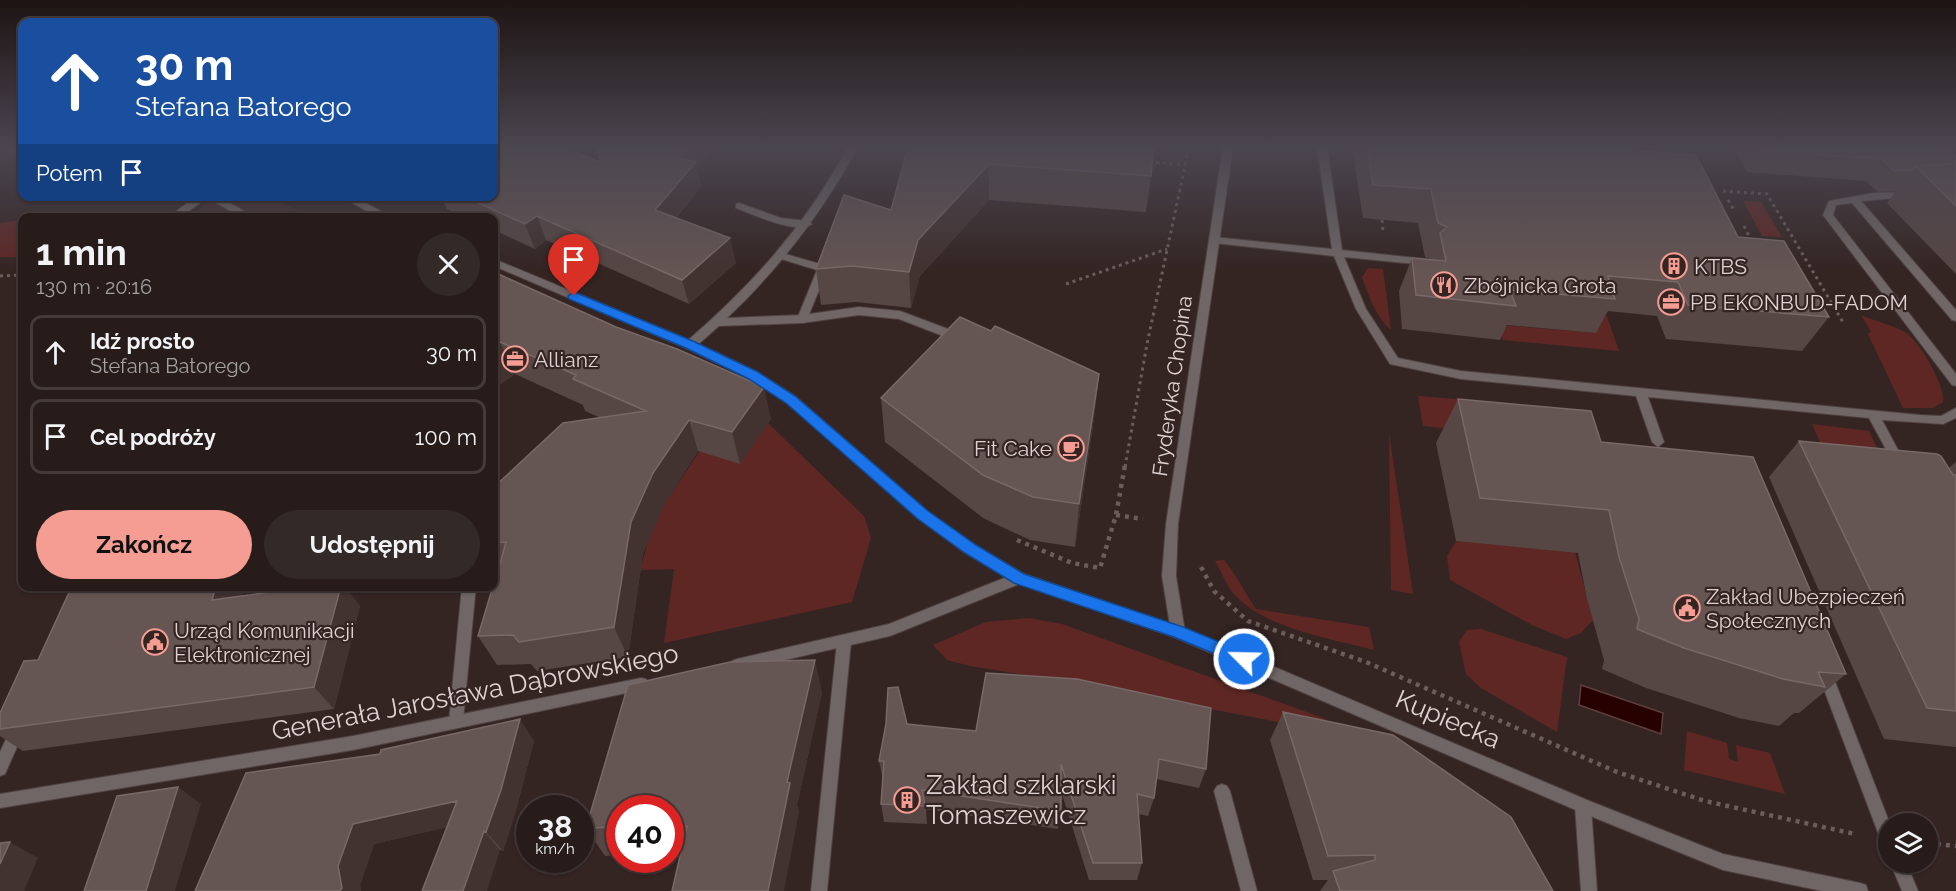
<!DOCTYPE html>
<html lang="pl">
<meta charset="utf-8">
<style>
body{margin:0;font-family:Raleway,sans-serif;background:#332927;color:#f1f3f6;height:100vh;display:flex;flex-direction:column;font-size:22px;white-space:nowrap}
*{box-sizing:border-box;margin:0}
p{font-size:20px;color:#a4a1a2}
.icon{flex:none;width:33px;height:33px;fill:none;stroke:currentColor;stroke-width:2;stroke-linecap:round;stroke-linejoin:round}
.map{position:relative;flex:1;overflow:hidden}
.sheet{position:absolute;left:18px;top:213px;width:480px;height:378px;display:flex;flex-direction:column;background:#271c1a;border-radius:12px;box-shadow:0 2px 4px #0004,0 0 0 2px #433a39}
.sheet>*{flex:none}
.guide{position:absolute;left:18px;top:18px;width:480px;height:183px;border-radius:12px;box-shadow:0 2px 4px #0004,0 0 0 2px #433a39;background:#1a4fa0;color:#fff;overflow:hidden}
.controls{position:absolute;left:1878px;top:813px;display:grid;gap:12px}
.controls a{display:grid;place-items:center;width:60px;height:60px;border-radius:50%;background:#271c1a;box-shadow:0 2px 4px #0004,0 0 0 2px #433a39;font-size:30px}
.speed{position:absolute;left:516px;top:795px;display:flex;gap:12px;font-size:30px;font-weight:700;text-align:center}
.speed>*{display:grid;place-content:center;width:78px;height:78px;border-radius:50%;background:#271c1a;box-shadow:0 2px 4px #0004,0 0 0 2px #433a39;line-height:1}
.speed small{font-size:15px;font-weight:400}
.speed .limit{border:9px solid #d22;background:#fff;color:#111}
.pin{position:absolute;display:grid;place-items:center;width:51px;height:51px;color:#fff;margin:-62px -26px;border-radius:50% 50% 50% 0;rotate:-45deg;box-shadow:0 0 6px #0007}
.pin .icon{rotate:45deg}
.me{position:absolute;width:66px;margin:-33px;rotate:293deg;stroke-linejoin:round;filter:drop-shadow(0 0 4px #0008)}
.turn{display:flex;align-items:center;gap:21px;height:126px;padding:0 18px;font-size:27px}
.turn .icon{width:78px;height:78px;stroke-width:2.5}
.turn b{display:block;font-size:42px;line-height:51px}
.then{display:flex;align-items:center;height:57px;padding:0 18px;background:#0003;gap:12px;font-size:22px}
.round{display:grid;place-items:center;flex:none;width:63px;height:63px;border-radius:32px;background:#332927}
.summary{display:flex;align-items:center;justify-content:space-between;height:102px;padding:0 18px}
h1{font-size:36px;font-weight:700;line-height:45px}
.primary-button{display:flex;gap:12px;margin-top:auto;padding:12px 18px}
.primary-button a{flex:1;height:69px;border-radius:36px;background:#f59c93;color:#111;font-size:24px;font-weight:700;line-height:69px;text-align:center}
.primary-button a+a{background:#332927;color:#f1f3f6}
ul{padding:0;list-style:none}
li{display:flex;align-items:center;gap:18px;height:75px;margin:0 12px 9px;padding:0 6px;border:3px solid #433a39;border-radius:12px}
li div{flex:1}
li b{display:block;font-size:22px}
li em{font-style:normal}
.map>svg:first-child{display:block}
</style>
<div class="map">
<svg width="1956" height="891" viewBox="0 0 1956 891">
<rect width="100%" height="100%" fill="#342523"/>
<path fill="#412b29" d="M216 196 269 197 313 217 193 218 205 202Z"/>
<path fill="#5f2724" d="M1743 201 1761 202 1782 237 1762 236Z
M22 220V257H0V223Z
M1368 268 1383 269 1391 330C1375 316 1369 296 1362 277Z
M1605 311 1619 351 1503 340 1499 325 1595 333Z
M1861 315C1875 321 1892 325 1905 332 1919 340 1946 387 1943 402L1933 408H1903L1868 334 1871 332Z
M1418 396 1505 403 1515 441 1499 434 1423 426Z
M768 423 864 516 871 538 852 602 664 643 674 569 640 570 650 535 664 505 699 452Z
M1812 424 1869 431 1890 476 1831 468Z
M1389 433 1413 594 1391 590Z
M1456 541 1575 552 1593 620 1581 633 1566 639 1532 625 1450 580 1447 556Z
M1224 560C1238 577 1244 592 1256 609L1369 627 1374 650C1331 639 1263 628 1233 593 1226 584 1221 571 1215 561Z
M1029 618 1062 624 1326 719 1317 726 1294 725 1069 682 970 666 947 660 933 645 986 622Z
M1481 629 1567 657 1557 732 1481 688 1466 674 1459 642 1467 630Z
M1687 731 1727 743 1729 759 1738 762 1736 745 1770 753 1785 794 1684 770Z"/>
<path fill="#270000" stroke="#5e3f3f" stroke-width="1.5" d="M1581 685 1663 713 1661 734 1579 705Z"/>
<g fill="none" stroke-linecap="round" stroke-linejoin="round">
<g stroke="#4f413f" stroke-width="2">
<path id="service" d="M1317 147H1327L1342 250 1426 259 1431 262 1426 265 1344 257 1366 309 1398 358 1461 371 1920 415 1941 416 1956 408V418L1943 424 1882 420 1905 463 1903 466H1895L1869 418 1648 397 1664 442 1658 447 1652 442 1636 396 1461 379 1390 364 1356 309 1334 256 1214 243 1209 240 1214 237 1332 249Z
M1907 192 1910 193V197L1861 201 1956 310V321L1952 320 1852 203 1836 205 1833 215 1956 374V386L1952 385 1823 215 1829 201 1874 193Z
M197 196H218L256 218H243L207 198 179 218H167Z
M739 203 781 218 807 221 812 224C797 235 752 214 736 208V204Z
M782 253 827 266 828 268 806 322 802 323 797 319 817 270 778 258 777 256Z
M462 586H476L463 721 461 726 456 728 451 726 449 721Z
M844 636 849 638 851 642 827 891H811L837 642 839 638Z
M1824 665 1829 667 1831 671 1890 824H1888V846L1882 844 1880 838 1817 671 1819 667Z
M18 722 23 724 25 729 5 774 0 776V752L13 724Z
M1222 784 1227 786 1230 791 1257 891H1241L1214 791 1217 786Z
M1890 862H1906L1918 891H1902Z"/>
</g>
<g stroke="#4f413f" stroke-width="2">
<path id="minor" d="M848 147H858C823 211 780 268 727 318L802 315 859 307 900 311 964 335 965 338 964 341H956L899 319 859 315 802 323 719 326 694 348H686L684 345 686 342C753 284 806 225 848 147Z
M1223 147H1233L1178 524 1176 576 1185 632 1183 636 1178 638 1173 636 1171 632 1162 576 1166 524Z
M1019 572 1024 574 1026 578 1024 582 890 636 737 671 732 669 730 665 732 661 737 659 889 624Z
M641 678 646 679 648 684 646 689 641 690 353 750 0 808V794L353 736Z
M1583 799 1588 801 1591 806 1597 891H1581L1575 806 1578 801Z"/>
</g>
<g stroke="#4f413f" stroke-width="2">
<path id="tertiary" d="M340 196H353L393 218H379Z
M494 259 694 342 757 372 795 396 927 511 975 545 1024 574 1183 628 1587 800 1723 854 1860 883 1866 885 1868 891H1822L1723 870 1578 811 1174 637 1014 582 965 553 919 519 787 402 749 378 686 348 494 266Z"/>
</g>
<path stroke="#6a5d5b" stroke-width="3" stroke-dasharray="3 4" stroke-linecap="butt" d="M1149 162 1186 165
M1723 191 1767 194 1844 324
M1728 200 1734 210
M1382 220 1383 232
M1744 226 1749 236
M0 276 22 275
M1066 284 1167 249
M1125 467 1147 344 1189 147"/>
<path stroke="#6a5d5b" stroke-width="4.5" stroke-dasharray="4 5" stroke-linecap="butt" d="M1116 515 1143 519
M1017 540 1072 563 1100 568 1116 515 1125 465
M1201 567 1214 591 1248 621 1366 662 1617 772 1705 801 1855 834
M1928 843 1956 846"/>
<use href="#service" fill="#6f6665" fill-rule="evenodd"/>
<use href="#minor" fill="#6f6665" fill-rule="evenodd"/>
<use href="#tertiary" fill="#6f6665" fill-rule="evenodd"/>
</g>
<path fill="#564644" d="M0 147H22V159L0 151Z
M908 147 1151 176 1146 212 989 200 920 276 911 308 856 302 821 305 816 269 891 210Z
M1352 147H1584L1738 237 1829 317 1802 351 1666 339 1657 316 1608 311 1596 333 1507 325 1500 340 1402 329 1399 291 1412 258 1430 259 1425 257 1418 223 1363 218Z
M1733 147H1946L1956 157V274L1887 203 1896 191 1878 192 1866 181 1747 172Z
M697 168 701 186 676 218 736 263 689 304 546 240 535 249 494 230V218H466L447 209 441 196H494Z
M494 272 771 419 740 464 698 451 664 505 643 553 628 657 537 671 531 664 497 665 478 636 498 569 494 561V487L601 418 585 411 583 405 515 374 498 386 494 384Z
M991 331 1099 374 1094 418 1075 547 1030 540 983 518 885 442 881 398Z
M1458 399 1601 442 1846 674 1799 713H1794L1779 726 1739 718 1646 688 1602 669 1604 660 1587 599 1578 553 1456 541 1436 443Z
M1799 441 1949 468 1956 462V747L1884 739 1769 477Z
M242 596 360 606 334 709 23 751 0 736V713L38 660Z
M986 673 1206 769 1199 788 1156 779 1154 798 1148 816 1138 814 1142 863 1137 880H1089L1061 791V811L1058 829 926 809 927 824 884 822 881 804 883 780 879 761 907 724 976 731Z
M822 692 797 805 799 812 681 854H670V808H620V855L605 856 586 828Z
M1283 712 1553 891H1320L1328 880H1313L1270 740Z
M534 741 516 810 503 851 447 827 374 844 360 885 361 891H195Z"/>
<path fill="#423230" d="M688 147H715L697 168 701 186 662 234 655 210 678 158Z
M989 164V200L920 276 911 308 909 272 918 240Z
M537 216 546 240 535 249 525 224Z
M730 238 736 263 689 304 682 280Z
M500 342 515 374 498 386 494 377V346Z
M1099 374 1094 418 1075 547 1079 504Z
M764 387 771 419 740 464 732 432Z
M689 420 698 451 664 505 643 553 628 657 614 627 631 522 653 473Z
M216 586H246L234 623 212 600Z
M341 586H345L360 606 334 709 314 687Z
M815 660 822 692 797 805 799 812 784 891H768L787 782Z
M520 719 534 741 516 810 503 851 486 832Z
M178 787 201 804 175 891H146Z
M457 801 474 821 374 844 360 885 361 891H340L338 866 353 824Z
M484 831 500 850 487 891H463Z
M10 842 38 858 24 891H0V864Z"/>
<path fill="#655553" stroke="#786867" stroke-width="1.5" d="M494 147H564L600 162 597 147H688L678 158 696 162 655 210 730 238 682 280 537 216 525 224 463 196H494Z
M908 147H1154L1151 176 989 164 918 240 909 272 852 266 816 269 844 195 891 210Z
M1367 147H1584L1696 155 1738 237 1784 241 1829 317 1688 305 1678 282 1608 276 1615 299 1510 290 1516 306 1416 295 1412 258 1446 261 1440 233 1447 227 1438 223 1431 189 1373 185Z
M1758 147H1946L1956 157V164L1915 166 1912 170 1894 171 1882 159 1760 151Z
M1956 164V206L1915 166Z
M214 213 223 218H206Z
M494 272 616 327 677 349 764 387 732 432 689 420 653 473 631 522 614 627 519 642 513 635 478 636 493 586H494L506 542 494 543V487L563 423 646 411 573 379 576 375 500 342 494 346Z
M960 317 991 331 995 326 1099 374 1079 504 1033 497 983 475 881 398Z
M1458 399 1591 411 1601 442 1753 457 1846 674 1818 672 1825 687 1783 679 1684 648 1637 629 1639 619 1619 557 1609 510 1480 498Z
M1799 441 1937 454 1941 456 1953 475H1956V711L1927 708Z
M72 586H216L212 600 316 586H341L314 687 0 729V713L24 661 38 660Z
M815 660 787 782 790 783 768 891H672L687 826H670V808H620V827L586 828 628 685 730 662Z
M986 673 1077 679 1211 708 1206 769 1159 759 1154 798 1137 794 1142 863H1093L1061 764V811L922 790 925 806 881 804 884 761H879L886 724 888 688 898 687 907 724 976 731Z
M1283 712 1393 735 1511 817 1553 891H1340L1333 871 1375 860V855L1328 856Z
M520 719 501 790 486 832 484 831 463 891H422L457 801 353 824 338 866 342 888 340 891H195L246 773 380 754 381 750Z
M178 787 146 891H84L117 796Z
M10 842 0 864V843Z"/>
<linearGradient id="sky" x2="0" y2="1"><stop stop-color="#1d1413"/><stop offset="0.54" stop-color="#4a4650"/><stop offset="1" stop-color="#4a4650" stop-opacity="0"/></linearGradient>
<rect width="1956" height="272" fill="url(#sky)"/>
<path fill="#1a73e8" stroke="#114b97" stroke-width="1.5" d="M574 292 695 342 758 372 795 396 928 511 976 545 1024 574 1183 627 1249 654 1251 659 1249 664 1244 666 1174 637 1014 583 965 553 918 519 786 403 749 379 686 348 569 299 568 296Z"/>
<defs>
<g id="building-ring" transform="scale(1.35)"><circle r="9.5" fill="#342523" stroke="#f59c93" stroke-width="1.5"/><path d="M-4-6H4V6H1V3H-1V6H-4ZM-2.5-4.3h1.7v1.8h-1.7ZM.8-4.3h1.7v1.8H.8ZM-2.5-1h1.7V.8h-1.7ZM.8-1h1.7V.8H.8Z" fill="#f59c93"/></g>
<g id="restaurant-ring" transform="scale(1.35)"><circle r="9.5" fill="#342523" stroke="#f59c93" stroke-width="1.5"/><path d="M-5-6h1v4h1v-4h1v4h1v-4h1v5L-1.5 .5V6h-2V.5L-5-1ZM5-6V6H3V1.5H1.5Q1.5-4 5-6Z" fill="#f59c93"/></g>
<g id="office-ring" transform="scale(1.35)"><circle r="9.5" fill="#342523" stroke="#f59c93" stroke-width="1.5"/><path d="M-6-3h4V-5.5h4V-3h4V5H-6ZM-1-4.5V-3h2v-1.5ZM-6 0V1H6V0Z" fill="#f59c93"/></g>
<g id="cafe-ring" transform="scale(1.35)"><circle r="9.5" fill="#342523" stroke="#f59c93" stroke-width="1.5"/><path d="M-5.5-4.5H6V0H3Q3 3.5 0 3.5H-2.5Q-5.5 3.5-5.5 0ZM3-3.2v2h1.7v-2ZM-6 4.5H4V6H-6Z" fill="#f59c93"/></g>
<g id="civic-ring" transform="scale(1.35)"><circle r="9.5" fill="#342523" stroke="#f59c93" stroke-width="1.5"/><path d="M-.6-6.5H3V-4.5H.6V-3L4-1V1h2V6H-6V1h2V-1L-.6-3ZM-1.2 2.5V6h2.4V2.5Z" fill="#f59c93"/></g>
</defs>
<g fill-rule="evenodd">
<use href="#building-ring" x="1674" y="266"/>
<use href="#restaurant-ring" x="1444" y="285"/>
<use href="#office-ring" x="1671" y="302"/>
<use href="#office-ring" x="515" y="359"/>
<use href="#cafe-ring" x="1071" y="448"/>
<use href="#civic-ring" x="1687" y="608"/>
<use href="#civic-ring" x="155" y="642"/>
<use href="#building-ring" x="907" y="800"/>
</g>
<g text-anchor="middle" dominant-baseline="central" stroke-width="4.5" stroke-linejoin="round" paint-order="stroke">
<g font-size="21" fill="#ddd2d1" stroke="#342523" text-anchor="start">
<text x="1694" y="266">KTBS</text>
<text x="1464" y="285">Zbójnicka Grota</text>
<text x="1690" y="302">PB EKONBUD-FADOM</text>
<text x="534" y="359">Allianz</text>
<text x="1052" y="448" text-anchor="end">Fit Cake</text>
<text x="1706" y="596">Zakład Ubezpieczeń<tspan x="1706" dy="24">Społecznych</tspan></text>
<text x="174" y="630">Urząd Komunikacji<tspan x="174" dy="24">Elektronicznej</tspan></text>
</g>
<g font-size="21" fill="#ddd2d1" stroke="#342523">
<text transform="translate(1172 386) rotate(-82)">Fryderyka Chopina</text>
</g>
<g font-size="26" fill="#ddd2d1" stroke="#342523">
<text transform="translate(475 692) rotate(-11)">Generała Jarosława Dąbrowskiego</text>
<text transform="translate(1448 719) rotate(23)">Kupiecka</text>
</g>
<g font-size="26" fill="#ddd2d1" stroke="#342523" text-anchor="start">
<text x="926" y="785">Zakład szklarski<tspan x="926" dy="30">Tomaszewicz</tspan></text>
</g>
</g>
</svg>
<div class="controls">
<a><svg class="icon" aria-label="layers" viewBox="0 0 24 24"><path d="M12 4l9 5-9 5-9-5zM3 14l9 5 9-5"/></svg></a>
</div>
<div class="speed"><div>38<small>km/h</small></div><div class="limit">40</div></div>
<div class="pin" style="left:574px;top:296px;background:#d93025"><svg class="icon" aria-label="arrive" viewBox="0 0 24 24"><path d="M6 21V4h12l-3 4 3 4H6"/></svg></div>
<svg class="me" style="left:1244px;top:659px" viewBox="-20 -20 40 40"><circle r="17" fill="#1a73e8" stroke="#fff" stroke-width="3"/><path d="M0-11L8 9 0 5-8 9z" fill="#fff"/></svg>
<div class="guide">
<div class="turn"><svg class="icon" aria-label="ahead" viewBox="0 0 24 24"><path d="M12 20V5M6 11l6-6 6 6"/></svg><div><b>30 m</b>Stefana Batorego</div></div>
<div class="then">Potem<svg class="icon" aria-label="arrive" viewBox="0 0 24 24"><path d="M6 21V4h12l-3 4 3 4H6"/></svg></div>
</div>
<section class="sheet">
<div class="summary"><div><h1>1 min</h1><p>130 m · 20:16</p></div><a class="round"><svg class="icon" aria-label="close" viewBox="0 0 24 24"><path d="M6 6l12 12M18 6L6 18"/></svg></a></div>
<ul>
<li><svg class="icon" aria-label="ahead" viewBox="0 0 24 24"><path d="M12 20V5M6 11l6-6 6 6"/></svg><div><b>Idź prosto</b><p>Stefana Batorego</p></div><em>30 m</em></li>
<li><svg class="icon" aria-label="arrive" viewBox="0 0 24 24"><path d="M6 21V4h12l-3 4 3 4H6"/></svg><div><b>Cel podróży</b></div><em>100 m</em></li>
</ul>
<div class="primary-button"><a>Zakończ</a><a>Udostępnij</a></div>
</section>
</div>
